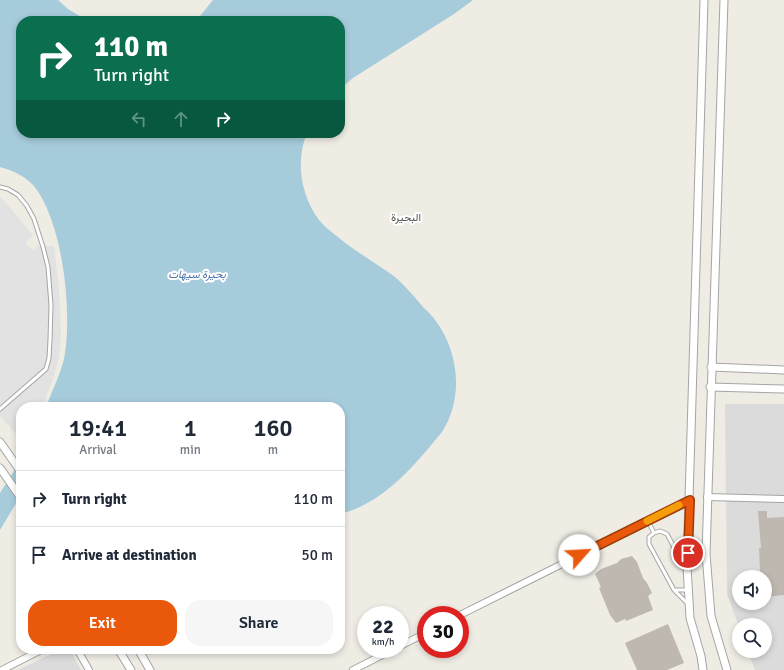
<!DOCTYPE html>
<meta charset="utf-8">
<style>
body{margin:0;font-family:Signika,Vazirmatn,sans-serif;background:#f6f6f7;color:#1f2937;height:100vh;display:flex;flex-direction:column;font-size:15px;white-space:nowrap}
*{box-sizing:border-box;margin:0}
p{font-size:13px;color:#747a83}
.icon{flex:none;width:22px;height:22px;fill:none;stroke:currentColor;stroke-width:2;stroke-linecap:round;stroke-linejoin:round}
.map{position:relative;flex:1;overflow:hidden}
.drawer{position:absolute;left:16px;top:402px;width:329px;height:252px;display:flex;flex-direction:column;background:#fff;border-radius:16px;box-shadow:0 2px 6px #0003}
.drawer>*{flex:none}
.hud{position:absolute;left:16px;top:16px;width:329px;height:122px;border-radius:16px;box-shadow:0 2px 6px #0003;background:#0b6e4f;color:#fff;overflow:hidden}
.tools{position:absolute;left:732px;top:570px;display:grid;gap:8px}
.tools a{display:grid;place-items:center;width:40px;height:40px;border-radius:50%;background:#fff;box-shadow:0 2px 6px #0003;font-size:20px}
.speed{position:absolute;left:357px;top:606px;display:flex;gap:8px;font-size:20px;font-weight:700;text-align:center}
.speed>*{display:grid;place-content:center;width:52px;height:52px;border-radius:50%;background:#fff;box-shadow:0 2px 6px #0003;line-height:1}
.speed small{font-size:10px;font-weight:400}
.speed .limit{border:6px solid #d22;background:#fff;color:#111}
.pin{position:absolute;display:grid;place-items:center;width:34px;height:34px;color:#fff;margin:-17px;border:2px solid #fff;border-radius:50%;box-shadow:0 1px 4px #0007}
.me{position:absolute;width:44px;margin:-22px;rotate:64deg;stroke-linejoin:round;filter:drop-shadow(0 0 3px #0008)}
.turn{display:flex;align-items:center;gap:14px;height:84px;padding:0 12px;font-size:18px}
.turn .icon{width:52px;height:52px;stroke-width:2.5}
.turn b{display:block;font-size:28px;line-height:34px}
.lanes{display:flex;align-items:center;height:38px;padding:0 12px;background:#0003;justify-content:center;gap:20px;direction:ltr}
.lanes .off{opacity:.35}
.eta{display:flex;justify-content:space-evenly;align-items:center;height:68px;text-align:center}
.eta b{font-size:24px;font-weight:600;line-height:28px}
.button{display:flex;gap:8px;margin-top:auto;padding:8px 12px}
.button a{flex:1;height:46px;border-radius:16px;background:#ea580c;color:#fff;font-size:16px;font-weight:600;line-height:46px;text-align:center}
.button a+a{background:#f6f6f7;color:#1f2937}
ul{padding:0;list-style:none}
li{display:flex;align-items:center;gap:12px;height:56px;padding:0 12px;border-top:1px solid #e0e1e3}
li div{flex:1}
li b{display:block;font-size:15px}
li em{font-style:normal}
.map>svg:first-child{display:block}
</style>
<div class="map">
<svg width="784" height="670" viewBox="0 0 784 670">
<rect width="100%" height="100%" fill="#efece4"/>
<path fill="#dcdbdb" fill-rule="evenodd" d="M725 404H784V670H755L748 651H765V625H739V627L727 594ZM739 577H765V603H739Z
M62 649H70L81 670H18Z"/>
<path fill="#e2e2e2" d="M0 196 33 235 27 241 26 243 28 246 33 250 38 246H54L59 289 61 332 59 358 52 382 42 407H21V440L0 416Z"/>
<path fill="#a6cbdb" d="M0 0H58L68 9 88 21H21V133H307C295 161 301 196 319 220 323 225 329 230 334 234 352 249 372 261 391 274 403 283 413 295 423 307 427 311 432 315 435 320 459 351 464 398 442 432 437 438 432 444 427 450 403 478 376 505 340 514V407H166L145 405 111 407H46C52 391 60 375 64 359 73 314 63 222 34 186 24 175 13 171 0 167Z
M213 0H473L454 14 353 78 340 89V21H196Z
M21 460V495L0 530V493Z"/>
<path fill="#bfb8b1" d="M758 511H767V518L784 517V595L765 597V577H762L760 571 759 548H761Z
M632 556 637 562 643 578 647 583 652 593 648 596 653 610 626 621 625 619 616 623 610 615 599 588 601 587 595 574 601 569 617 563 621 559Z
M668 624 684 663 667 670H637L625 643Z"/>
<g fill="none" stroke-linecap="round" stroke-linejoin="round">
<g stroke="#a5a5a5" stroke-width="5">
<path id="service" d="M0 187 8 189 18 195 27 206 34 219 43 247 48 267 51 305 50 340 49 358 46 369 0 409
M648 521 654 533 649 537V544L674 590 688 604
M654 533 660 531 667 534 685 568
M674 590H688"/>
</g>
<g stroke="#a5a5a5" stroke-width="8">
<path id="minor" d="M707 497 784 499
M460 615 690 500
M400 646 426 633
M77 649 89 670
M2 670 43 649
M353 670 394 649"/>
</g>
<g stroke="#a5a5a5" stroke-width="9">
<path id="tertiary" d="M724 0 706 554 711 616 727 670
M711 367 784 370
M710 387 784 389
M0 442 21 472
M0 468 21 498
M118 649 131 670
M138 649 150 670
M703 670 701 656 690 618 687 566 704 0"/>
</g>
<use href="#service" stroke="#fff" stroke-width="3"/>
<use href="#minor" stroke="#fff" stroke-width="6"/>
<use href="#tertiary" stroke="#fff" stroke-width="7"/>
</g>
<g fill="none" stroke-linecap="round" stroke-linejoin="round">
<g stroke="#983908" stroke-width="10">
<path id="route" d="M579 555 690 500 688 553"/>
</g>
<use href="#route" stroke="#ea580c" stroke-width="7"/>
<path stroke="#f59e0b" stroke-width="7" d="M647 521 679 505"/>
</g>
<g text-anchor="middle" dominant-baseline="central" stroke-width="4" stroke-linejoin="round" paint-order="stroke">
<g font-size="11" fill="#515151" stroke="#fff">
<text x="406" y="217">البحيرة</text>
</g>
<g font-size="11" font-style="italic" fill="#4e75aa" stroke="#fff">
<text x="197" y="274">بحيرة سيهات</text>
</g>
</g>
</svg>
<div class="tools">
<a><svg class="icon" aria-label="sound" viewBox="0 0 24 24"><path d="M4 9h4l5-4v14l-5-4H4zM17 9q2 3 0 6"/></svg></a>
<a><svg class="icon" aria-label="search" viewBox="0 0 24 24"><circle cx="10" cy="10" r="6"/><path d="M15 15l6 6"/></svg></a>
</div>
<div class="speed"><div>22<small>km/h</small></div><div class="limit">30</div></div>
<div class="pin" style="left:688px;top:553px;background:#d93025"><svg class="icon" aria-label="arrive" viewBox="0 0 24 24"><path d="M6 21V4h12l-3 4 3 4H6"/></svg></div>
<svg class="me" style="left:579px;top:555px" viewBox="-20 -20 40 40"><circle r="19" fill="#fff"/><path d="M0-13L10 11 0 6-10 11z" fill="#ea580c"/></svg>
<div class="hud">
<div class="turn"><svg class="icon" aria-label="right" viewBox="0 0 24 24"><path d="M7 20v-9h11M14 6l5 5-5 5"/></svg><div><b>110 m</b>Turn right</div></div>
<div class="lanes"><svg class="icon off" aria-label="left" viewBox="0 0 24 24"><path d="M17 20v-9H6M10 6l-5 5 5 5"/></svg><svg class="icon off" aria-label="ahead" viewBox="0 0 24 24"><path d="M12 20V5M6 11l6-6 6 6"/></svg><svg class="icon" aria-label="right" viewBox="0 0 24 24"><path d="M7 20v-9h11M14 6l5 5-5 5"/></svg></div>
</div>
<section class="drawer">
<div class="eta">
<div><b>19:41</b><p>Arrival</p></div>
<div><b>1</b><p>min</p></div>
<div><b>160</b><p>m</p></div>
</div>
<ul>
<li><svg class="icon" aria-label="right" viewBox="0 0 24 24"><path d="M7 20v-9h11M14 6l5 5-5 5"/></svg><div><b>Turn right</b></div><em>110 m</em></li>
<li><svg class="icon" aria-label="arrive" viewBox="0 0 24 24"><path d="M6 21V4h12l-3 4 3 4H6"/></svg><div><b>Arrive at destination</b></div><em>50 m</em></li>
</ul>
<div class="button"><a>Exit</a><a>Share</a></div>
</section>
</div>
